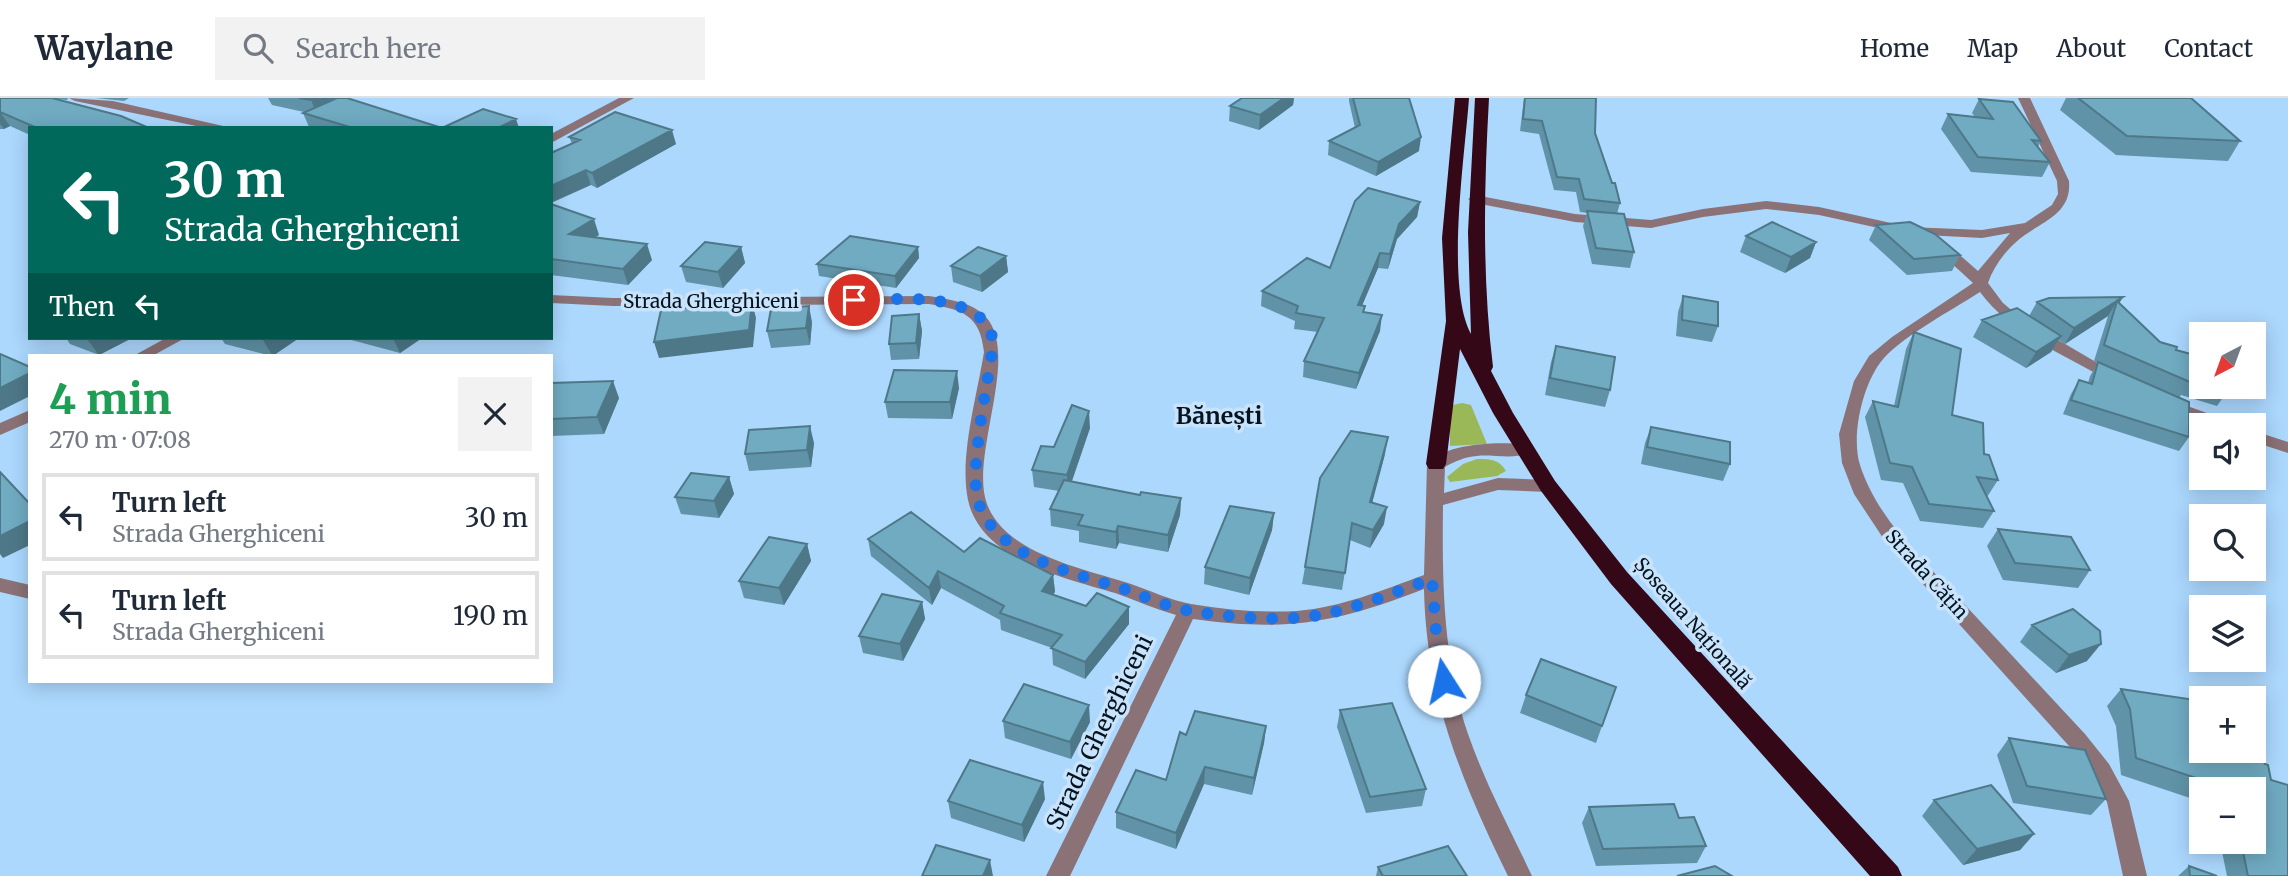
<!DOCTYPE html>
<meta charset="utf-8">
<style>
body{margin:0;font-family:Merriweather,serif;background:#f2f2f3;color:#1f2937;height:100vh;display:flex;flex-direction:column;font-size:26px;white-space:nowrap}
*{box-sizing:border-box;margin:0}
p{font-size:23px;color:#747a83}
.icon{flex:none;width:38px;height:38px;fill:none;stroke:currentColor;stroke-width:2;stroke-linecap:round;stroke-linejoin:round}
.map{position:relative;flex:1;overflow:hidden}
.drawer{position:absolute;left:28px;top:256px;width:525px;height:329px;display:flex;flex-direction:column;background:#fff;border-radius:0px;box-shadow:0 4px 18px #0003}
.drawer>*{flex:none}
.top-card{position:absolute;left:28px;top:28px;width:525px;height:214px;border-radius:0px;box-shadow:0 4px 18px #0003;background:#00695c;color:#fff;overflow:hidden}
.needle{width:46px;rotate:221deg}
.controls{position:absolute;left:2189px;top:224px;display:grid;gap:14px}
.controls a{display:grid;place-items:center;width:77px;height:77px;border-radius:0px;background:#fff;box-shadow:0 4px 18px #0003;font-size:35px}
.pin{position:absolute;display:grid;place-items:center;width:60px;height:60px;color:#fff;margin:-30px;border:4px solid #fff;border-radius:50%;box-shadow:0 2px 7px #0007}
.me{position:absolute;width:77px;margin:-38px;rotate:350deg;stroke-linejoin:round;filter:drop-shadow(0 0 5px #0008)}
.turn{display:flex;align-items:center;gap:24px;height:147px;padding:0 21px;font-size:32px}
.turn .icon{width:91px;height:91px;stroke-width:2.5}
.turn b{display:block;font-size:49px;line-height:60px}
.then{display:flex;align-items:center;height:66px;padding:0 21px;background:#0003;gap:14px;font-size:26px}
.round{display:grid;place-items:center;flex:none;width:74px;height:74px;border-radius:0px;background:#f2f2f3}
.summary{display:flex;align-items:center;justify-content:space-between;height:119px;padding:0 21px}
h1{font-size:42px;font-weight:800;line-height:52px;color:#1e9e55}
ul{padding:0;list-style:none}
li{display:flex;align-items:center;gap:21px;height:88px;margin:0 14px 10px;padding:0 7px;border:4px solid #e0e1e3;border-radius:0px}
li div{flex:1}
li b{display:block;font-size:26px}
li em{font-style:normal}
header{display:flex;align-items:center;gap:42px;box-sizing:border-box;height:98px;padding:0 35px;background:#fff;border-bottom:2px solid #e0e1e3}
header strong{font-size:33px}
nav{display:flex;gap:38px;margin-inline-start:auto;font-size:24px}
.search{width:490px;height:63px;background:#f2f2f3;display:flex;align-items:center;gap:18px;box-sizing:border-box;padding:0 24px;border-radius:0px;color:#747a83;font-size:26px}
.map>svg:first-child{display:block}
</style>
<header>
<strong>Waylane</strong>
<div class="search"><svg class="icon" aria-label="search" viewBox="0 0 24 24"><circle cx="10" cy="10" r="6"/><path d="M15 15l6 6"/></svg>Search here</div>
<nav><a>Home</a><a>Map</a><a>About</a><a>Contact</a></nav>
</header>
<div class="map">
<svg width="2288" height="778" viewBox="0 0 2288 778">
<rect width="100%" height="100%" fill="#acd8fe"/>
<path fill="#9ab858" d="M1462 305 1471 307 1487 346 1450 348V315L1453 307Z
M1477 361C1490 361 1499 361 1506 373L1497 378 1450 384 1447 379 1463 366Z"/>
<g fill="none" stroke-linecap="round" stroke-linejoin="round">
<path fill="#8a7277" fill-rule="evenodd" d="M69 0 113 3 232 30H206L75 3Z
M619 0H634L551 45V36Z
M2018 0H2030L2069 83C2072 119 2037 124 2015 145 2003 156 1993 170 1988 185L2003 205 2021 220 2123 280 2115 285 2109 283C2065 257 2011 236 1980 194 1954 211 1897 241 1880 265 1862 289 1851 339 1860 367 1878 423 1926 465 1965 507 2005 550 2045 593 2085 636L2109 666 2129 703 2147 778H2123L2107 704 2093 678 2069 648 1887 446 1854 396 1842 365 1839 336 1854 283 1869 258 1892 239 1973 185 1936 151V145H1946L1978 173 2010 135 1982 140 1906 136 1819 117 1766 111 1703 119 1651 130 1575 124 1475 105 1468 101 1475 97 1575 116 1651 122 1703 111 1766 103 1819 109 1909 129 1982 132 2025 125 2052 107 2058 96 2057 83Z
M551 197 613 200 929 198C946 201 965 203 979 213 1027 246 968 355 987 406 1006 457 1086 471 1131 486 1151 493 1170 502 1191 506 1226 512 1262 515 1297 513 1342 509 1383 492 1424 477L1427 366C1443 345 1506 342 1530 348L1532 352C1523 363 1492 356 1477 358 1465 359 1455 363 1445 369L1444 395 1498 380 1548 382 1557 388 1548 394 1498 392 1443 407C1442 484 1443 562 1468 636 1485 685 1510 731 1532 778H1508C1462 684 1426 598 1424 491 1336 525 1288 534 1193 521L1070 778H1046L1176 517C1155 511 1135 502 1115 495 1066 480 981 462 968 402 959 359 977 298 984 254 980 217 963 212 929 206L613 208 551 205Z
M166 240H185L154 257H135Z
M2168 301 2229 323 2231 327H2208L2162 310 2160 306Z
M30 312V324L0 337V325Z
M2254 333 2288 344V355L2254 344Z
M0 480 30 487V501L0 494Z"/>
<path fill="#340817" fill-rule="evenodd" d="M1455 0H1469C1465 57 1445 188 1471 236L1468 134 1475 0H1489C1484 90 1482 179 1493 269L1491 273 1513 315 1555 383 1627 474 1898 769 1902 778H1870L1611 486 1541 393 1493 315 1460 251 1446 366 1443 371H1429L1426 366 1446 223 1442 140Z"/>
</g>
<path fill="#6093a7" d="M0 0H68L67 2 56 1 149 30H30V37L10 28 4 31H0Z
M96 0H129L124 3Z
M268 0H350L349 1 442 30H311L309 29 303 15 304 14 272 7Z
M1242 0H1294L1293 7 1259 32 1229 23 1230 8Z
M1349 0H1409L1419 53 1376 78 1328 57 1329 43 1355 30 1349 3Z
M1524 0H1596L1595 35 1620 105 1617 116 1634 154 1630 170 1592 166 1583 128 1587 115 1580 114 1576 94 1554 92 1539 36 1520 33Z
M2066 0H2191L2240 43 2228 63 2116 57 2060 12Z
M1979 1 2041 43 2038 49 2050 64 2042 79 1971 74 1941 31 1948 16 1975 19 1972 15Z
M569 39 676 46 597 90 591 87Z
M1420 104 1417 119 1397 141 1388 171 1378 170 1362 207 1365 208 1364 214 1380 233 1356 291 1303 279 1304 263 1318 234 1294 231 1295 223 1261 208 1262 193 1330 170Z
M551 106 599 137 595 139 652 162 628 187 551 177Z
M1876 127 1960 157 1952 173 1907 177 1869 142Z
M1746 138 1816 144 1810 160 1785 175 1740 154Z
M741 149 745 165 723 190 686 184 681 168Z
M918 149 919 160 896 190 819 178 817 166Z
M1006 158 1008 174 982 194 953 184 951 168Z
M1683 198 1718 228 1712 244 1676 238 1678 214Z
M2123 199 2119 205 2160 244 2176 252 2202 259V289H2230L2229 291 2217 308 2181 297 2179 300 2189 339 2179 353 2063 316 2071 296 2079 282 2088 285 2090 278 2098 265 2094 263 2108 218 2065 246 2059 242 2051 254 2026 270 1973 239 1982 222 2029 218 2037 204Z
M919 216 922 233 919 261 891 262 889 246Z
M812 224 810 247 771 250 767 233Z
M1914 234 1952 317 1984 356 1998 382 1987 399 1994 413 1983 430 1920 423 1903 385 1881 382 1865 319 1873 303 1894 308 1906 251Z
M66 240H132L99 257 70 246Z
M221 240H299L274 257H268L225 246Z
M344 240H422L400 255Z
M1556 248 1610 292 1605 309 1545 297 1551 264Z
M551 285 619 300 604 336 551 338Z
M959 290 952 321 888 320 885 304Z
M1651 329 1730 366 1723 383 1641 366 1645 345Z
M1090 330 1072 383 1140 397 1181 400 1180 417 1168 454 1119 445 1116 451 1079 444V433L1051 428 1050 411 1059 393 1034 389 1032 372 1054 349Z
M814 345 811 369 749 373 745 356Z
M1385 356 1372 404 1384 426 1370 450 1350 442 1342 492 1302 486 1305 469Z
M729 379 734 396 719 420 681 416 675 399Z
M1274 415 1272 432 1249 497 1204 486 1205 469Z
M1998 431 2090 472 2078 490 2003 482 1987 448Z
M868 441 964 454 1053 477 1055 494 1053 496 1086 508 1129 509V526L1085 581 1053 567 1052 550 1001 532 1000 522 941 490 932 507 871 458Z
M807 446 811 463 784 507 744 500 739 483Z
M922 504 925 521 903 563 863 555 859 538Z
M2032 527 2087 563 2056 575 2020 544Z
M2121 591 2271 682 2288 778H2227L2220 744H2254V691H2202V704L2121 677 2116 628 2107 608Z
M1526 597 1602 628 1596 645 1520 615Z
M1340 612 1426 691 1422 708 1366 715 1337 629Z
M1003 623 1090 624 1071 661 1005 640Z
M1266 628 1264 645 1252 697 1204 686 1176 751 1116 730V714L1166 682 1186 637Z
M2009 640 2106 701 2091 717 2013 705 1997 657Z
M1045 701 1024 744 951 720 948 703Z
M1934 702 2034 736 2020 752 1963 767 1922 718Z
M1589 709 1679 720 1706 748 1697 765 1596 768 1582 725Z
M2189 768 2217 778H2178Z
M1378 769 1467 778H1376Z"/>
<path fill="#4e7888" d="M316 0H350L317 17 311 2Z
M1284 0H1294L1293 7 1259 32 1260 17Z
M0 14 10 28 4 31 0 26Z
M516 21 519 30H498Z
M672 32 676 46 597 90 592 75Z
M1421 39 1419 53 1376 78 1378 64Z
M586 72 591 87 551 105V88Z
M1420 104 1417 119 1397 141 1388 171 1390 156 1399 126Z
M594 121 599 137 574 152 569 136Z
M1816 144 1810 160 1785 175 1791 159Z
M647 146 652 162 628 187 623 171Z
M741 149 745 165 723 190 718 174Z
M918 149 919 160 896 190 895 178Z
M1380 155 1378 170 1356 222 1358 207Z
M1006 158 1008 174 982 194 980 178Z
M2123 199 2115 212 2117 203 2108 218 2065 246 2074 230Z
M752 204 756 220 753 249 659 260 654 244Z
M809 208 812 224 810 247 806 230Z
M919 216 922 233 919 261 916 245Z
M1382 217 1380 233 1356 291 1359 275Z
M2061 238 2051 254 2026 270 2036 254Z
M90 240H132L99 257 87 241Z
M266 240H299L274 257H272L263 242Z
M393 240H422L400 255Z
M957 273 959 290 952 321 950 304Z
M30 275V298L0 313V290Z
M613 283 619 300 604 336 597 319Z
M1089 313 1090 330 1068 394 1067 377Z
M810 328 814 345 811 369 807 352Z
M1388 339 1385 356 1368 421 1370 404Z
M729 379 734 396 719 420 714 403Z
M1181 400 1180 417 1168 454V437Z
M1387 409 1384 426 1370 450 1373 432Z
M1274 415 1272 432 1249 497 1250 480Z
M30 423V447L3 460 0 456V438Z
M1118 428 1119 445 1116 451V434Z
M807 446 811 463 784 507 779 490Z
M938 473 941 490 932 507 929 490Z
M1053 477 1055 494 1044 510 1042 493Z
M922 504 925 521 903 563 900 546Z
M1129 509V526L1085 581V564Z
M2101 546 2087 563 2056 575 2069 557Z
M1089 607 1090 624 1071 661 1070 644Z
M1266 628 1264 645 1252 697 1254 680Z
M1205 669 1204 686 1176 751V735Z
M1043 684 1045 701 1024 744 1022 727Z
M2034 736 2020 752 1963 767 1977 751Z
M990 762 993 778H983Z"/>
<path fill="#70abc2" stroke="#4e7888" stroke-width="2" d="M0 0H52L121 18 149 30H37L0 14Z
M299 0H316L311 2Z
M337 0H347L442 30H353L303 15Z
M1242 0H1284L1260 17 1230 8Z
M1353 0H1409L1421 39 1378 64 1329 43 1360 27Z
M1525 0H1596L1595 35 1612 85H1615L1620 105 1584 101 1579 81 1557 79 1542 23 1523 21Z
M2078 0H2191L2240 43 2127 38Z
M1979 1 2013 4 2041 43 2032 42 2050 64 1978 59 1948 16 1993 21Z
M483 11 516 21 498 30H442Z
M615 14 672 32 592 75 586 72 551 88V55L580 42 569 39Z
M1368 90 1420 104 1399 126 1390 156 1380 155 1358 207 1365 208 1363 214 1382 217 1359 275 1304 263 1324 220 1296 215 1298 208 1262 193 1307 160 1330 170 1355 103Z
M551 106 594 121 569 136 647 146 623 171 551 161Z
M1587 113 1624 116 1634 154 1596 150Z
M1772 124 1816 144 1791 159 1746 138Z
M1910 124 1935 136 1960 157 1914 161 1876 127Z
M850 138 918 149 895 178 817 166Z
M705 144 741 149 718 174 681 168Z
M978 149 1006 158 980 178 951 168Z
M1683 198 1718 204V228L1682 222Z
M2123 199 2074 230 2037 204 2049 200Z
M2117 203 2160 244 2177 249 2176 252 2202 259V283L2190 280V284L2104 247Z
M752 204 749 232 654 244 661 212Z
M809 208 806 230 767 233 771 211Z
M2017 210 2061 238 2036 254 1982 222Z
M919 216 916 245 889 246 892 218Z
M1914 234 1961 251 1952 317 1983 325 1984 356 1989 357 1998 382 1977 379 1994 413 1929 406 1912 369 1890 365 1873 303 1898 309Z
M1556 248 1615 259 1610 292 1550 280Z
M0 256 30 269V275L0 290Z
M2098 264 2189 304V339L2071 302 2079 282 2092 286Z
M894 272 957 273 950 304H885Z
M613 283 597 319 551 321V285Z
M1072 307 1089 313 1067 377 1032 372 1041 348 1054 349Z
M810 328 807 352 745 356 749 332Z
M1651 329 1730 344V366L1647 349Z
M1351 333 1388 339 1370 404 1387 409 1373 432 1352 425 1345 475 1305 469 1320 380Z
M0 374 30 406V423L0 438Z
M691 375 729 379 714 403 675 399Z
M1064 382 1140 397 1141 394 1181 400 1168 437 1118 428 1116 434 1078 427 1083 417 1050 411Z
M1230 408 1274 415 1250 480 1205 469Z
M911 414 964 454 980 440 1053 477 1042 493 1086 508 1097 495 1129 509 1085 564 1051 550 1062 537 1000 515 1004 508 938 473 929 490 868 441Z
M1998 431 2071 439 2090 472 2015 465Z
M769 439 807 446 779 490 739 483Z
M882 496 922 504 900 546 859 538Z
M2073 511 2100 533 2101 546 2069 557 2032 527Z
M1541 561 1616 589 1602 628 1526 597Z
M1024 586 1089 607 1070 644 1003 623Z
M2121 591 2202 603V653H2254V646L2265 666 2268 667 2271 682 2288 687V778H2248L2241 744H2254V691H2229L2136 660 2130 611Z
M1392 605 1426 691 1370 699 1340 612Z
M1195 613 1266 628 1254 680 1205 669 1176 735 1116 714 1136 672 1166 682 1180 634 1186 637Z
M2009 640 2085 652 2106 701 2027 688Z
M970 662 1043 684 1022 727 948 703Z
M1991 687 2034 736 1977 751 1934 702Z
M1674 706 1679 720 1694 719 1706 748 1603 751 1589 709Z
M936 747 990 762 983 778H922Z
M1448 748 1467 778H1383L1378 769Z
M1715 768 1732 778H1677Z
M2189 768 2217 778H2190Z"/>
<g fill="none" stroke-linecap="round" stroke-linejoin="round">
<path stroke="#1a73e8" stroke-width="12" stroke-dasharray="0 21.6" d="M854 202C891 202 969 192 990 232 993 238 992 248 992 254 987 289 968 377 979 406 999 461 1075 475 1124 491 1145 499 1168 509 1190 513 1223 518 1261 522 1295 520 1343 517 1388 496 1432 481L1437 545 1444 583"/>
</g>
<g text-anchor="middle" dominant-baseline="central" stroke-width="7" stroke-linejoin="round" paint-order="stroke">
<g font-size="19" fill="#03131f" stroke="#c9e3fa">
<text x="711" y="203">Strada Gherghiceni</text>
<text transform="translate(1927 476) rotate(48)">Strada Cățin</text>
<text transform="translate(1693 525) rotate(49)">Șoseaua Națională</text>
</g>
<g font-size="23" font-weight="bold" fill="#03131f" stroke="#c9e3fa">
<text x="1219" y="317">Bănești</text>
</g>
<g font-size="23" fill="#03131f" stroke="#c9e3fa">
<text transform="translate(1099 634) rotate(-64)">Strada Gherghiceni</text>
</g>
</g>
</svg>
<div class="controls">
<a><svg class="needle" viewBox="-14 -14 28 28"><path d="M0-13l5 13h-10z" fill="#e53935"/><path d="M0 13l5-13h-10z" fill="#747a83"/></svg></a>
<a><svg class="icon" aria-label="sound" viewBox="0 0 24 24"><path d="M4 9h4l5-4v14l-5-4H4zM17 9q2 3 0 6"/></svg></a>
<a><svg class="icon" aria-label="search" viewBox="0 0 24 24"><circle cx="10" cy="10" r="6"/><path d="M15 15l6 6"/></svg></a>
<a><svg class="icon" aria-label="layers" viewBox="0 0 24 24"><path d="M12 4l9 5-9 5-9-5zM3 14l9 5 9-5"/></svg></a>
<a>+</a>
<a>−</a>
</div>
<div class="pin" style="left:854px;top:202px;background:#d93025"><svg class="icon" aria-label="arrive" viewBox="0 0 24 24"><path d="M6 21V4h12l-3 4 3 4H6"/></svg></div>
<svg class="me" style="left:1444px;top:583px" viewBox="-20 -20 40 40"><circle r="19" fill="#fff"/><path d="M0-13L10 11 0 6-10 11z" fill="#1a73e8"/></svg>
<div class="top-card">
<div class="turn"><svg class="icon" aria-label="left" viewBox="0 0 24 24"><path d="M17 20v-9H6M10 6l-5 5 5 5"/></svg><div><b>30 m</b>Strada Gherghiceni</div></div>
<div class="then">Then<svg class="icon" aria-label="left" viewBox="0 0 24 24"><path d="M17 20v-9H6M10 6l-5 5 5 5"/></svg></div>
</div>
<section class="drawer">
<div class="summary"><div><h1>4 min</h1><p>270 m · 07:08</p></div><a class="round"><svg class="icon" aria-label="close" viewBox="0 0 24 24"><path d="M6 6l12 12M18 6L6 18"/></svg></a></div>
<ul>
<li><svg class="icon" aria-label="left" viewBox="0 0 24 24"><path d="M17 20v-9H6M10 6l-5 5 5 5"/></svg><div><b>Turn left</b><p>Strada Gherghiceni</p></div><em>30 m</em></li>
<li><svg class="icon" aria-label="left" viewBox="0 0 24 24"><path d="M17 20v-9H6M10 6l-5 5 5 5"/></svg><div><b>Turn left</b><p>Strada Gherghiceni</p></div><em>190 m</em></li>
</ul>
</section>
</div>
